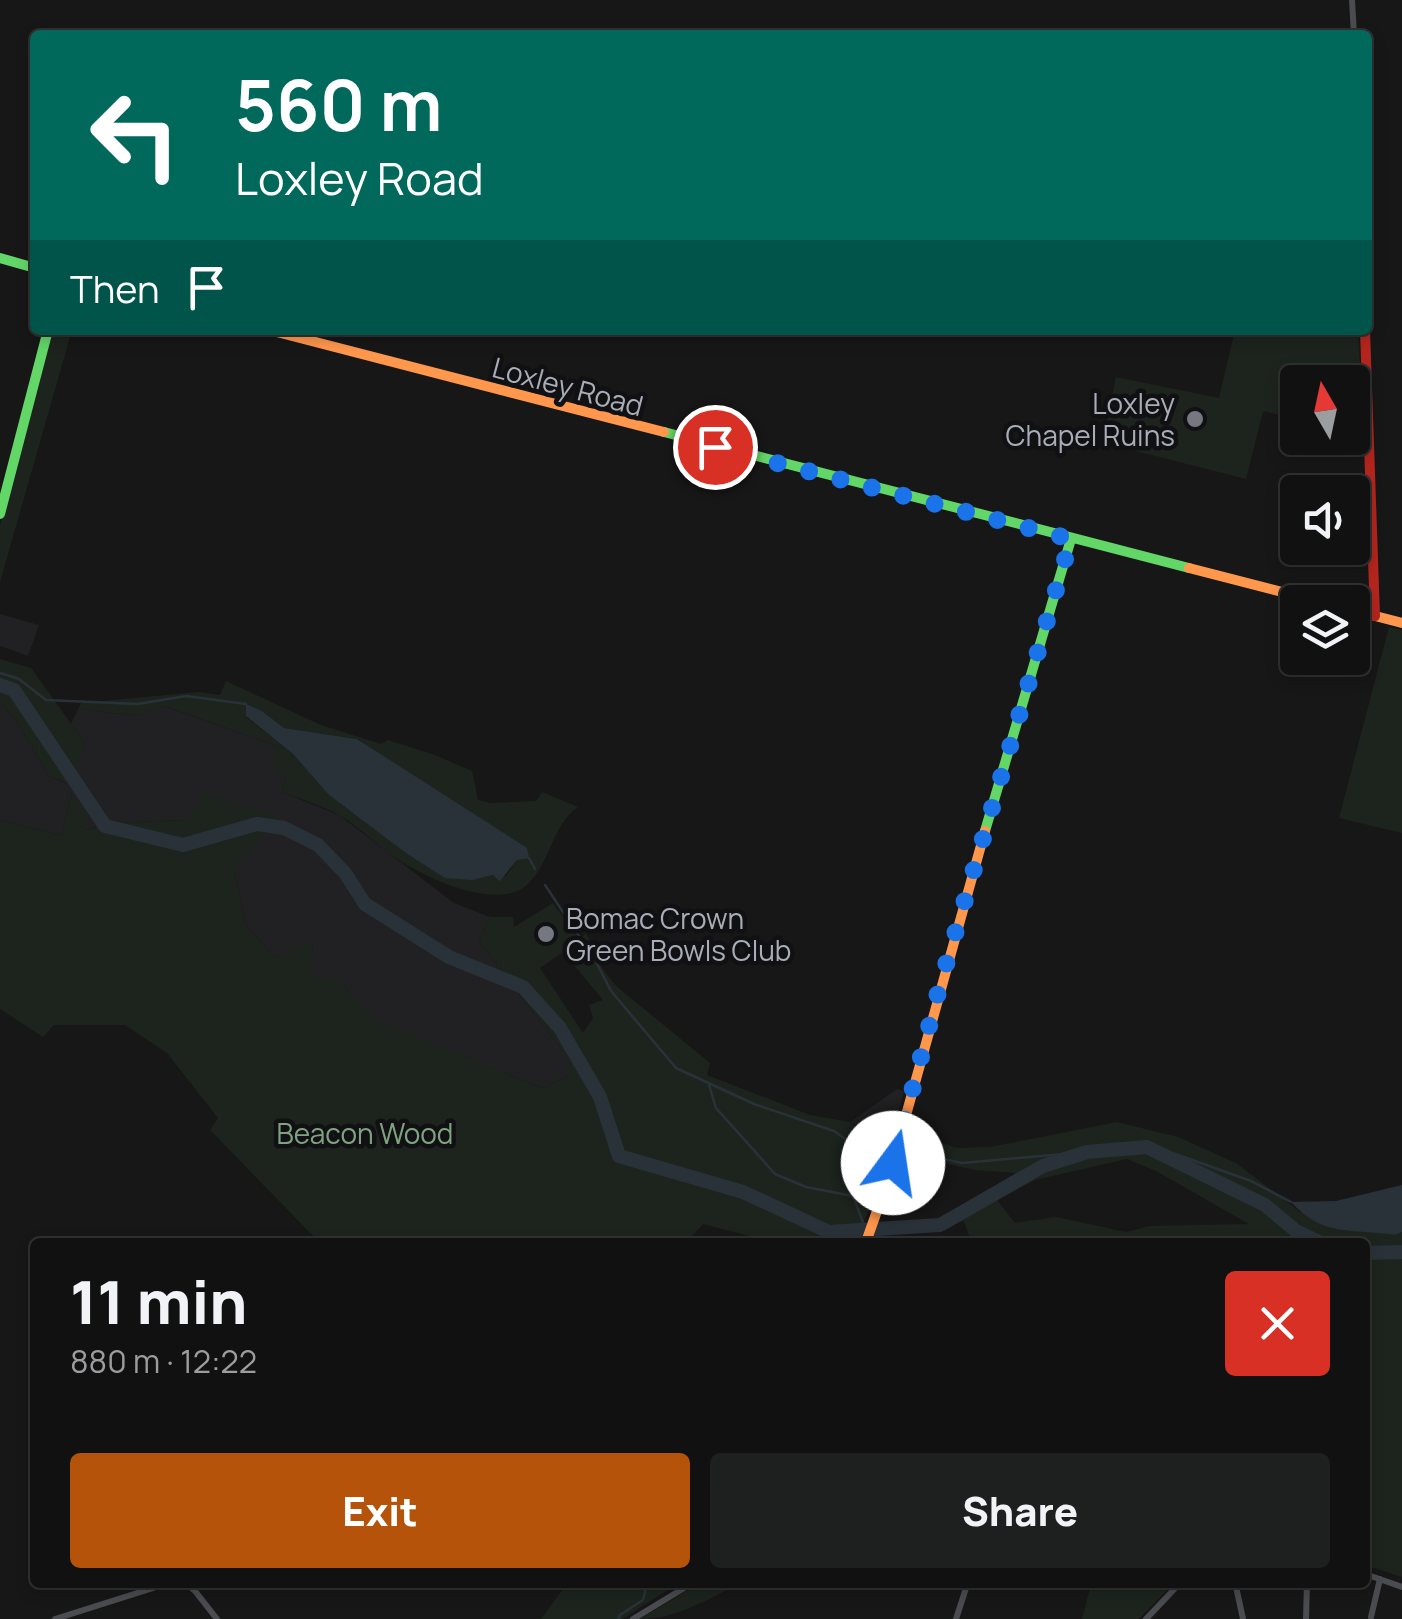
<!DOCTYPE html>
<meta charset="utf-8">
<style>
body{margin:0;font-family:Manrope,sans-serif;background:#1e1f1f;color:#f1f3f6;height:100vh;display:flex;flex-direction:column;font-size:38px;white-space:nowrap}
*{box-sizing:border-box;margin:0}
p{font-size:32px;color:#9c9d9f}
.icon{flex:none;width:55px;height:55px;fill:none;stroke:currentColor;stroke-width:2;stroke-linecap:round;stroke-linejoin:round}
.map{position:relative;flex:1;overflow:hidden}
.drawer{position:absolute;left:30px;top:1238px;width:1340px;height:350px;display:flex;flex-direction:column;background:#111;border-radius:10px;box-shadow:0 5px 15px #0003,0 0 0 2px #303131}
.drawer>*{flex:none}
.banner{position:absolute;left:30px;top:30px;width:1342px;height:305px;border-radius:10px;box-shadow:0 5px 15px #0003,0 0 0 2px #303131;background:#00695c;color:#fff;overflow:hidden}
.needle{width:65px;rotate:351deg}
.controls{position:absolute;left:1280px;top:365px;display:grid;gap:20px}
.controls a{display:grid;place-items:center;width:90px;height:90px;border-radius:10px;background:#111;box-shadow:0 5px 15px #0003,0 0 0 2px #303131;font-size:50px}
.pin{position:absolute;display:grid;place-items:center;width:85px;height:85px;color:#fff;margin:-42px;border:5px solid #fff;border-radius:50%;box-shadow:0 2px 10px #0007}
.me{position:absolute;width:110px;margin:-55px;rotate:14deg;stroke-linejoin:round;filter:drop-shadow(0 0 8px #0008)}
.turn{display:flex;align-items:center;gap:35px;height:210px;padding:0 40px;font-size:45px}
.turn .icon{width:130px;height:130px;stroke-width:2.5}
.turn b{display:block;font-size:70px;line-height:85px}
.then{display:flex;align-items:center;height:95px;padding:0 40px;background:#0003;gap:20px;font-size:38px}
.round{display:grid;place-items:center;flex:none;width:105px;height:105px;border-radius:10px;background:#1e1f1f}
.headline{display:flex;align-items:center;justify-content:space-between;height:170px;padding:0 40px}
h1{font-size:60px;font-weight:800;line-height:75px}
.button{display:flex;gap:20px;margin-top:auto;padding:20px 40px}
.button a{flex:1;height:115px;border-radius:10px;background:#b45309;color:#fff;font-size:40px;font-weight:800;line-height:115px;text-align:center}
.button a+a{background:#1e1f1f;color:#f1f3f6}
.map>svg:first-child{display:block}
</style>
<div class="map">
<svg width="1402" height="1619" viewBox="0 0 1402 1619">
<rect width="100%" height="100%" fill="#171717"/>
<path fill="#212123" d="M0 614 39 625 28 656 0 646Z
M0 702 17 722 49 776 71 785 85 743 71 724 78 709 136 716 164 706 277 746 286 775 282 792 339 815 454 903 490 917 479 941 568 1058V1076L542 1088 371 1018 344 985 310 974 313 942 277 959 246 926 234 869 278 816 112 823 85 830 71 795 62 836 0 820Z
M897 1089 904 1091 890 1144 850 1122Z"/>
<path fill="#1d241e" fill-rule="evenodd" d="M52 330H72L0 582V526Z
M1235 330H1358L1364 436 1353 433 1352 382H1298L1297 419 1263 411 1246 479 1116 446 1105 430 1116 377 1219 398Z
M1389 627 1402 630V833L1339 818Z
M0 659 31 668 85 743 72 785 49 776 17 722 0 702Z
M226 681 321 725 381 744 388 740 435 755 472 771 478 800 490 803 536 801 542 792 578 807C550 826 550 869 523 888 491 909 422 876 394 857 375 844 359 826 339 815 321 805 300 799 282 792L286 775 271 768 277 746 165 706 136 716 78 709 81 703 199 692 220 695ZM246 705 262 711 284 728 358 739 517 860 506 876 494 874 472 880 328 794 293 754 246 717Z
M203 794 279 816 234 870 246 926 276 958 313 941 311 974 344 985 372 1018 542 1088 568 1076V1058L479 941 490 917H513L514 927 553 903 580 940 586 933 600 965 615 985 710 1063 707 1075 810 1115 850 1122 890 1144 882 1184 862 1225 860 1242H772L703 1224 687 1242H319L210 1130 218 1118 167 1053 125 1025H54L43 1037 0 1009V820L62 836 71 795 86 810V830L112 823 187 820ZM563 952 603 1000 589 1005 593 1018 583 1033 540 968Z
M1117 1122 1178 1137 1236 1163 1300 1212 1377 1232 1395 1235 1402 1232V1577L1365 1565V1242H971L964 1221 878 1236 881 1222 940 1219 1016 1173 975 1170 904 1155 909 1133 957 1148 990 1147ZM1127 1159 1156 1171 1249 1224 1150 1226 1126 1232 1056 1217 1015 1223 997 1200 1035 1180Z
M568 1582H679V1583L622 1619H541Z
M700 1583H740C709 1599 676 1619 640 1619Z
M1086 1583H1174L1139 1619H1082L1090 1588Z"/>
<path fill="#2a3239" d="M246 704 262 711 284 728 357 739 527 848 529 858 517 860 500 881 493 875 472 880 445 878 406 853 328 794 293 754 246 716Z
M1402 1185V1232L1395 1235C1351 1228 1324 1238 1291 1202L1336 1201Z"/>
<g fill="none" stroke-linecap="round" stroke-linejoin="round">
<path stroke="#2a3239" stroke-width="2.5" d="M0 673 19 679 46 700 138 704 186 696 246 704
M529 858 535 869
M545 885 595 960 611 991 676 1068 754 1104 834 1131 852 1144 891 1148
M709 1085 716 1108 775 1174 806 1187 853 1196 866 1230
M899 1149 962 1163 1087 1152
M1160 1154 1167 1151 1251 1181 1291 1202
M618 1619 620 1615 643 1600 647 1584 661 1582"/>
<path stroke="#2a3239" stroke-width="14" d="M0 685 14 690 105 826 183 845 257 824 284 828 318 845 345 873 365 904 449 957 523 987 560 1028 600 1097 619 1156 743 1192 829 1232 940 1225 1043 1166 1087 1152 1147 1147 1265 1205 1296 1231 1319 1242
M1365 1253 1402 1252"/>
<path stroke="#4b4c50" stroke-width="6" d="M1352 0 1354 35
M1365 1574 1402 1587
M184 1582 195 1591 217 1619
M1235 1582 1243 1619
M1371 1617 1380 1579
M55 1619 172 1582
M633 1619 694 1582
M956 1619 968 1582
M1146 1619 1181 1582
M1306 1619 1307 1582"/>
<path stroke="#63d668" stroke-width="10" d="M0 258 35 268
M664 432 1189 568
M0 514 48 330
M985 831 1071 539"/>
<path stroke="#ff974d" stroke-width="10" d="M269 330 664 432
M1189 568 1321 602
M1352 610 1402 623
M866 1242 888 1180 985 831"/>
<path stroke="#b3261e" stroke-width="10" d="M1365 330 1375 616"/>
</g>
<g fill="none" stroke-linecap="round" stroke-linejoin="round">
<path stroke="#1a73e8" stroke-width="18" stroke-dasharray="0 32.4" d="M715 447 1071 539 940 985 893 1163"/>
</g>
<g fill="#757880" stroke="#111113" stroke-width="4">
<circle cx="1195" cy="419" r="10"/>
<circle cx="546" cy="934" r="10"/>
</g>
<g text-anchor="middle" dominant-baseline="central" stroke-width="9" stroke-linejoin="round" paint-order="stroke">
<g font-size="28" fill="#a8adb8" stroke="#111113">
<text transform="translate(568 386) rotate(15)">Loxley Road</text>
</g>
<g font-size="28" fill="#a8adb8" stroke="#111113" text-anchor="end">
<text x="1175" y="403">Loxley<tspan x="1175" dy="32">Chapel Ruins</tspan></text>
<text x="566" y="918" text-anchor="start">Bomac Crown<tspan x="566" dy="32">Green Bowls Club</tspan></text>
</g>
<g font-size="28" fill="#7fa381" stroke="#111113">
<text x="365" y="1133">Beacon Wood</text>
</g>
</g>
</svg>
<div class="controls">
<a><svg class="needle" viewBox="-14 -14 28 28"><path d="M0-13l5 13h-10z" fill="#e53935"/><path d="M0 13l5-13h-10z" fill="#9c9d9f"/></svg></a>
<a><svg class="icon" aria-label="sound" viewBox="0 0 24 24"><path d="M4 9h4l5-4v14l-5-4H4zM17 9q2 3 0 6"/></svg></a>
<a><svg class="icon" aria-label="layers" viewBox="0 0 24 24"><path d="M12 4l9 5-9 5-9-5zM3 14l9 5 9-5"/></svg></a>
</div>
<div class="pin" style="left:715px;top:447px;background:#d93025"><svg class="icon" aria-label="arrive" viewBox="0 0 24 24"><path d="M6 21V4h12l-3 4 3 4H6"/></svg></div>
<svg class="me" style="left:893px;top:1163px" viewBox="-20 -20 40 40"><circle r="19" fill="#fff"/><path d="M0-13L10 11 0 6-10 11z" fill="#1a73e8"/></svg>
<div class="banner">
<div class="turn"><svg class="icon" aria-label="left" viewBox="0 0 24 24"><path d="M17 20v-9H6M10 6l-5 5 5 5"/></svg><div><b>560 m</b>Loxley Road</div></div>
<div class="then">Then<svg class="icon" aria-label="arrive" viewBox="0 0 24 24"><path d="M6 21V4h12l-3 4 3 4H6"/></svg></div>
</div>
<section class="drawer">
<div class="headline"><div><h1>11 min</h1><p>880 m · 12:22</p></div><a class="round" style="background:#d93025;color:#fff"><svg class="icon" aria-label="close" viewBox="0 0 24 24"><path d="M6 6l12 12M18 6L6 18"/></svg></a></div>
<div class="button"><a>Exit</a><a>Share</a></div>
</section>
</div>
